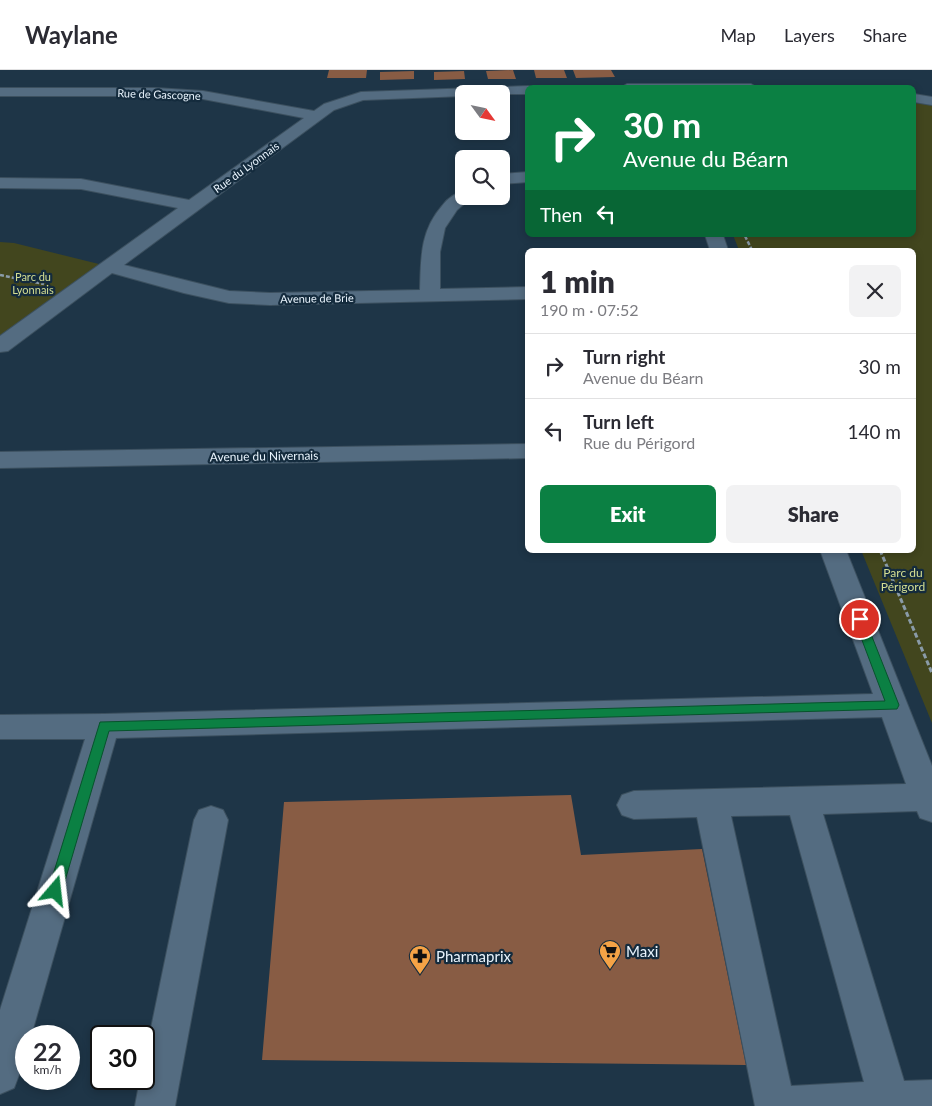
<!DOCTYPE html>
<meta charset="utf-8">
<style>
body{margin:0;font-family:Lato,sans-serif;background:#f2f2f3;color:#2b2b33;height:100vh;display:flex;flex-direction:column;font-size:19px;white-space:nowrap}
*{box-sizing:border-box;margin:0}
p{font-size:16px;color:#7c7c81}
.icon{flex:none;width:28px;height:28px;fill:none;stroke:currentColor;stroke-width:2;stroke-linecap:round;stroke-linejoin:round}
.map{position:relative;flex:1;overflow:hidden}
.side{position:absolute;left:525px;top:178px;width:391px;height:305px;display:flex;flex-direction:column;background:#fff;border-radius:8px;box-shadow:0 2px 8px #0003}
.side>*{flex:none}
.guide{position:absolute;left:525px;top:15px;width:391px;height:152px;border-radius:8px;box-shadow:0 2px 8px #0003;background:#0b8043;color:#fff;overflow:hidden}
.needle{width:32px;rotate:123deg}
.tools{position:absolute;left:455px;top:15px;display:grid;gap:10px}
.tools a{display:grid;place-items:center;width:55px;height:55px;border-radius:8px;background:#fff;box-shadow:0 2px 8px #0003;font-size:25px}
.speed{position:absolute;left:15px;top:955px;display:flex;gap:10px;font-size:25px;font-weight:700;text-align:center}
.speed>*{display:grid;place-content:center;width:65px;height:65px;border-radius:50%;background:#fff;box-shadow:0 2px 8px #0003;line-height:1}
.speed small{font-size:12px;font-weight:400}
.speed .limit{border:2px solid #111;border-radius:8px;background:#fff;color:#111}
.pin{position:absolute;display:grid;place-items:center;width:42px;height:42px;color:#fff;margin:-21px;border:2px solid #fff;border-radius:50%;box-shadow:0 1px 5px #0007}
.me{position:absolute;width:55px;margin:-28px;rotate:17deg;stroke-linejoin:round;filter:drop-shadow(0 0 4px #0008)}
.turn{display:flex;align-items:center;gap:18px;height:105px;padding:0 15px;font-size:22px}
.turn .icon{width:65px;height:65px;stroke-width:2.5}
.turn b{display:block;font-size:35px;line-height:42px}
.then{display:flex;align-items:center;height:48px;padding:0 15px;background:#0003;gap:10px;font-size:19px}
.round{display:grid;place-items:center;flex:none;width:52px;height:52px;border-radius:8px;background:#f2f2f3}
.summary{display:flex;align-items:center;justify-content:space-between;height:85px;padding:0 15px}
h1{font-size:30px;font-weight:800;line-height:38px}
.button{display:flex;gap:10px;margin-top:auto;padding:10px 15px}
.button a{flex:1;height:58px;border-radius:8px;background:#0b8043;color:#fff;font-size:20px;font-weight:800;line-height:58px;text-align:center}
.button a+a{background:#f2f2f3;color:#2b2b33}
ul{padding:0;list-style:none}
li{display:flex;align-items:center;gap:15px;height:65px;padding:0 15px;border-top:1px solid #e1e1e2}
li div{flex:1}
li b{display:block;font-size:19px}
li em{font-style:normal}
header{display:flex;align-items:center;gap:30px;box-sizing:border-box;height:70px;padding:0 25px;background:#fff;border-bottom:1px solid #e1e1e2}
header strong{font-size:24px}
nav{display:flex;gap:28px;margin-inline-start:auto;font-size:18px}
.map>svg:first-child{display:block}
</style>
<header>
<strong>Waylane</strong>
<nav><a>Map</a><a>Layers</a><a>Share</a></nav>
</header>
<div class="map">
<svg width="932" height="1036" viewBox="0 0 932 1036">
<rect width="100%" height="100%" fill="#1e3547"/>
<path fill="#42461e" d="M914 33 932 35V653L861 480H914V180H739L733 165H914Z
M0 172 14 173 111 197 0 276Z"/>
<path fill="#885c44" d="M329 0H367L366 8H327Z
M513 0 516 9H488L486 1Z
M534 0H564L567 8H536Z
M573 0H611L615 7 576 8Z
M414 1V9L380 10V2Z
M464 1 465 9 434 10V2Z
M571 725 581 785 702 779 746 995 262 990 284 732Z"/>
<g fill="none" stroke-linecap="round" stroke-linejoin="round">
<g stroke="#3c505f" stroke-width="2">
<path id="minor" d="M627 14H751L758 18H620Z
M528 16 534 18H528V24H464V26L363 30 334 40 124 195 229 221 270 223 420 220C421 188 420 161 442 136 447 129 455 123 464 121V126H473L457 140 445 158 440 182V219L528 217V229L270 235 229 233 184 223 112 203 8 281 0 282V266L178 138 81 119 0 118V108L81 109 189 130 304 48 203 29 156 26H0V18H156L203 21 314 41 324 34 361 22Z
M914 24 932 27V35L914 32Z
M528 102V112L501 114V104Z
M705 165H723L728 180H710Z
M528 374V388L0 398V382Z
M820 480H846L932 696V752L920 748 917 741 823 744 904 1011 932 1010V1036H755L697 747 634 749 622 745 617 735 622 725 634 721 906 714 882 647 116 668 31 966H26C26 985 21 1001 14 1018L0 1024V940L85 669H0V645L104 644 873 624ZM790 745 864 1012 791 1016 731 746Z
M211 736 223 740 228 750 175 1036H135L140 1009H144V992L194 750 199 740Z"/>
</g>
<path stroke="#8a9ba8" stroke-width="2" stroke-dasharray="3 1" stroke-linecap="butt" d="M745 165 746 167"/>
<path stroke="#8a9ba8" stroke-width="2.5" stroke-dasharray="4 2" stroke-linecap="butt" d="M745 166 752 180
M0 205 44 214"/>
<path stroke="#8a9ba8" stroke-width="3" stroke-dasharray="5 2.5" stroke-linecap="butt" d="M880 480 932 603"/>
<use href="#minor" fill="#546c81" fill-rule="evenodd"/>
</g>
<path fill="#0b8043" stroke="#07532c" d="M860 545 865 549 899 635 897 639 109 661 62 821 60 825 55 827 50 825 48 821 100 652 885 631 854 549Z"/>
<defs>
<g id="supermarket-pin" transform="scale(1.125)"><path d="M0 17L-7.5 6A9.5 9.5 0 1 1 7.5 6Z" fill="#f5a346" stroke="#142b3d"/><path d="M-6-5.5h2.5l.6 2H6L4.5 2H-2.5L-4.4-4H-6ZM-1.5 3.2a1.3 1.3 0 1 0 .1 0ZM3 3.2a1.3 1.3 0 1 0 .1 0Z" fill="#111"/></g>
<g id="pharmacy-pin" transform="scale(1.125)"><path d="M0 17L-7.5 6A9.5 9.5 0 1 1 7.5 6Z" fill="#f5a346" stroke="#142b3d"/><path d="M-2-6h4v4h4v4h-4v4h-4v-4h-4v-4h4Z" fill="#111"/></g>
</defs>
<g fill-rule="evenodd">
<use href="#supermarket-pin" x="610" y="881"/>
<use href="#pharmacy-pin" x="420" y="886"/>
</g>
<g text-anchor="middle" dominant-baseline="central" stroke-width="4.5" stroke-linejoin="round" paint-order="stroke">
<g font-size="11" fill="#e8f3fc" stroke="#142b3d">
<text transform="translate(159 24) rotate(2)">Rue de Gascogne</text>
<text transform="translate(246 97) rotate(-36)">Rue du Lyonnais</text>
<text transform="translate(317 228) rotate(-1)">Avenue de Brie</text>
</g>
<g font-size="11" fill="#d4de92" stroke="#142b3d">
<text x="33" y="206">Parc du<tspan x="33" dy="13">Lyonnais</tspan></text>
</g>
<g font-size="12" fill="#e8f3fc" stroke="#142b3d">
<text transform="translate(264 386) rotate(-1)">Avenue du Nivernais</text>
</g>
<g font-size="12" fill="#d4de92" stroke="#142b3d">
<text x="903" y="502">Parc du<tspan x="903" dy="14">Périgord</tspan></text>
</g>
<g font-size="15" fill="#e8f3fc" stroke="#142b3d" text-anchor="start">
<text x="626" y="881">Maxi</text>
<text x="436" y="886">Pharmaprix</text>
</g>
</g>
</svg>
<div class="tools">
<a><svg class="needle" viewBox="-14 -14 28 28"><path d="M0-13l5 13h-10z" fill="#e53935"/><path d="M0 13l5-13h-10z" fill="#7c7c81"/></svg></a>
<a><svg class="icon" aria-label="search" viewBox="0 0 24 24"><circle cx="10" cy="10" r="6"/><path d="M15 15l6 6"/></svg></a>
</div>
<div class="speed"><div>22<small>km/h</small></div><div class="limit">30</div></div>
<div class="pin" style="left:860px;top:549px;background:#d93025"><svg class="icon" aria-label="arrive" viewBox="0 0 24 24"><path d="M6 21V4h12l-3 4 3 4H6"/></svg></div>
<svg class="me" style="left:55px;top:821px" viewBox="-20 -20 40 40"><path d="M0-17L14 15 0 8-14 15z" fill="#0b8043" stroke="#fff" stroke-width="4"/></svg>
<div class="guide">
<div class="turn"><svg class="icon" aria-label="right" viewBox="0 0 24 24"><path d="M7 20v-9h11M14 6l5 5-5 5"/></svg><div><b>30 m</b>Avenue du Béarn</div></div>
<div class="then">Then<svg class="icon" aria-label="left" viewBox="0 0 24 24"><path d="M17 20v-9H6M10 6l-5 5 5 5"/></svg></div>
</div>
<section class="side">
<div class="summary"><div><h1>1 min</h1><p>190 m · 07:52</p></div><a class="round"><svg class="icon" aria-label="close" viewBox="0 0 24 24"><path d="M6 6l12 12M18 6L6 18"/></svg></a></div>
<ul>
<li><svg class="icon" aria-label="right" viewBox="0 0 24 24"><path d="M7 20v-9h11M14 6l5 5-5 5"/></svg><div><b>Turn right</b><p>Avenue du Béarn</p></div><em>30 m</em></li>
<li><svg class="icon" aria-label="left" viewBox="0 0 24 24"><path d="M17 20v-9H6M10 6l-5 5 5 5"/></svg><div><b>Turn left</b><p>Rue du Périgord</p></div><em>140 m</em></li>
</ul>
<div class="button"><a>Exit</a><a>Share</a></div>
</section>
</div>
